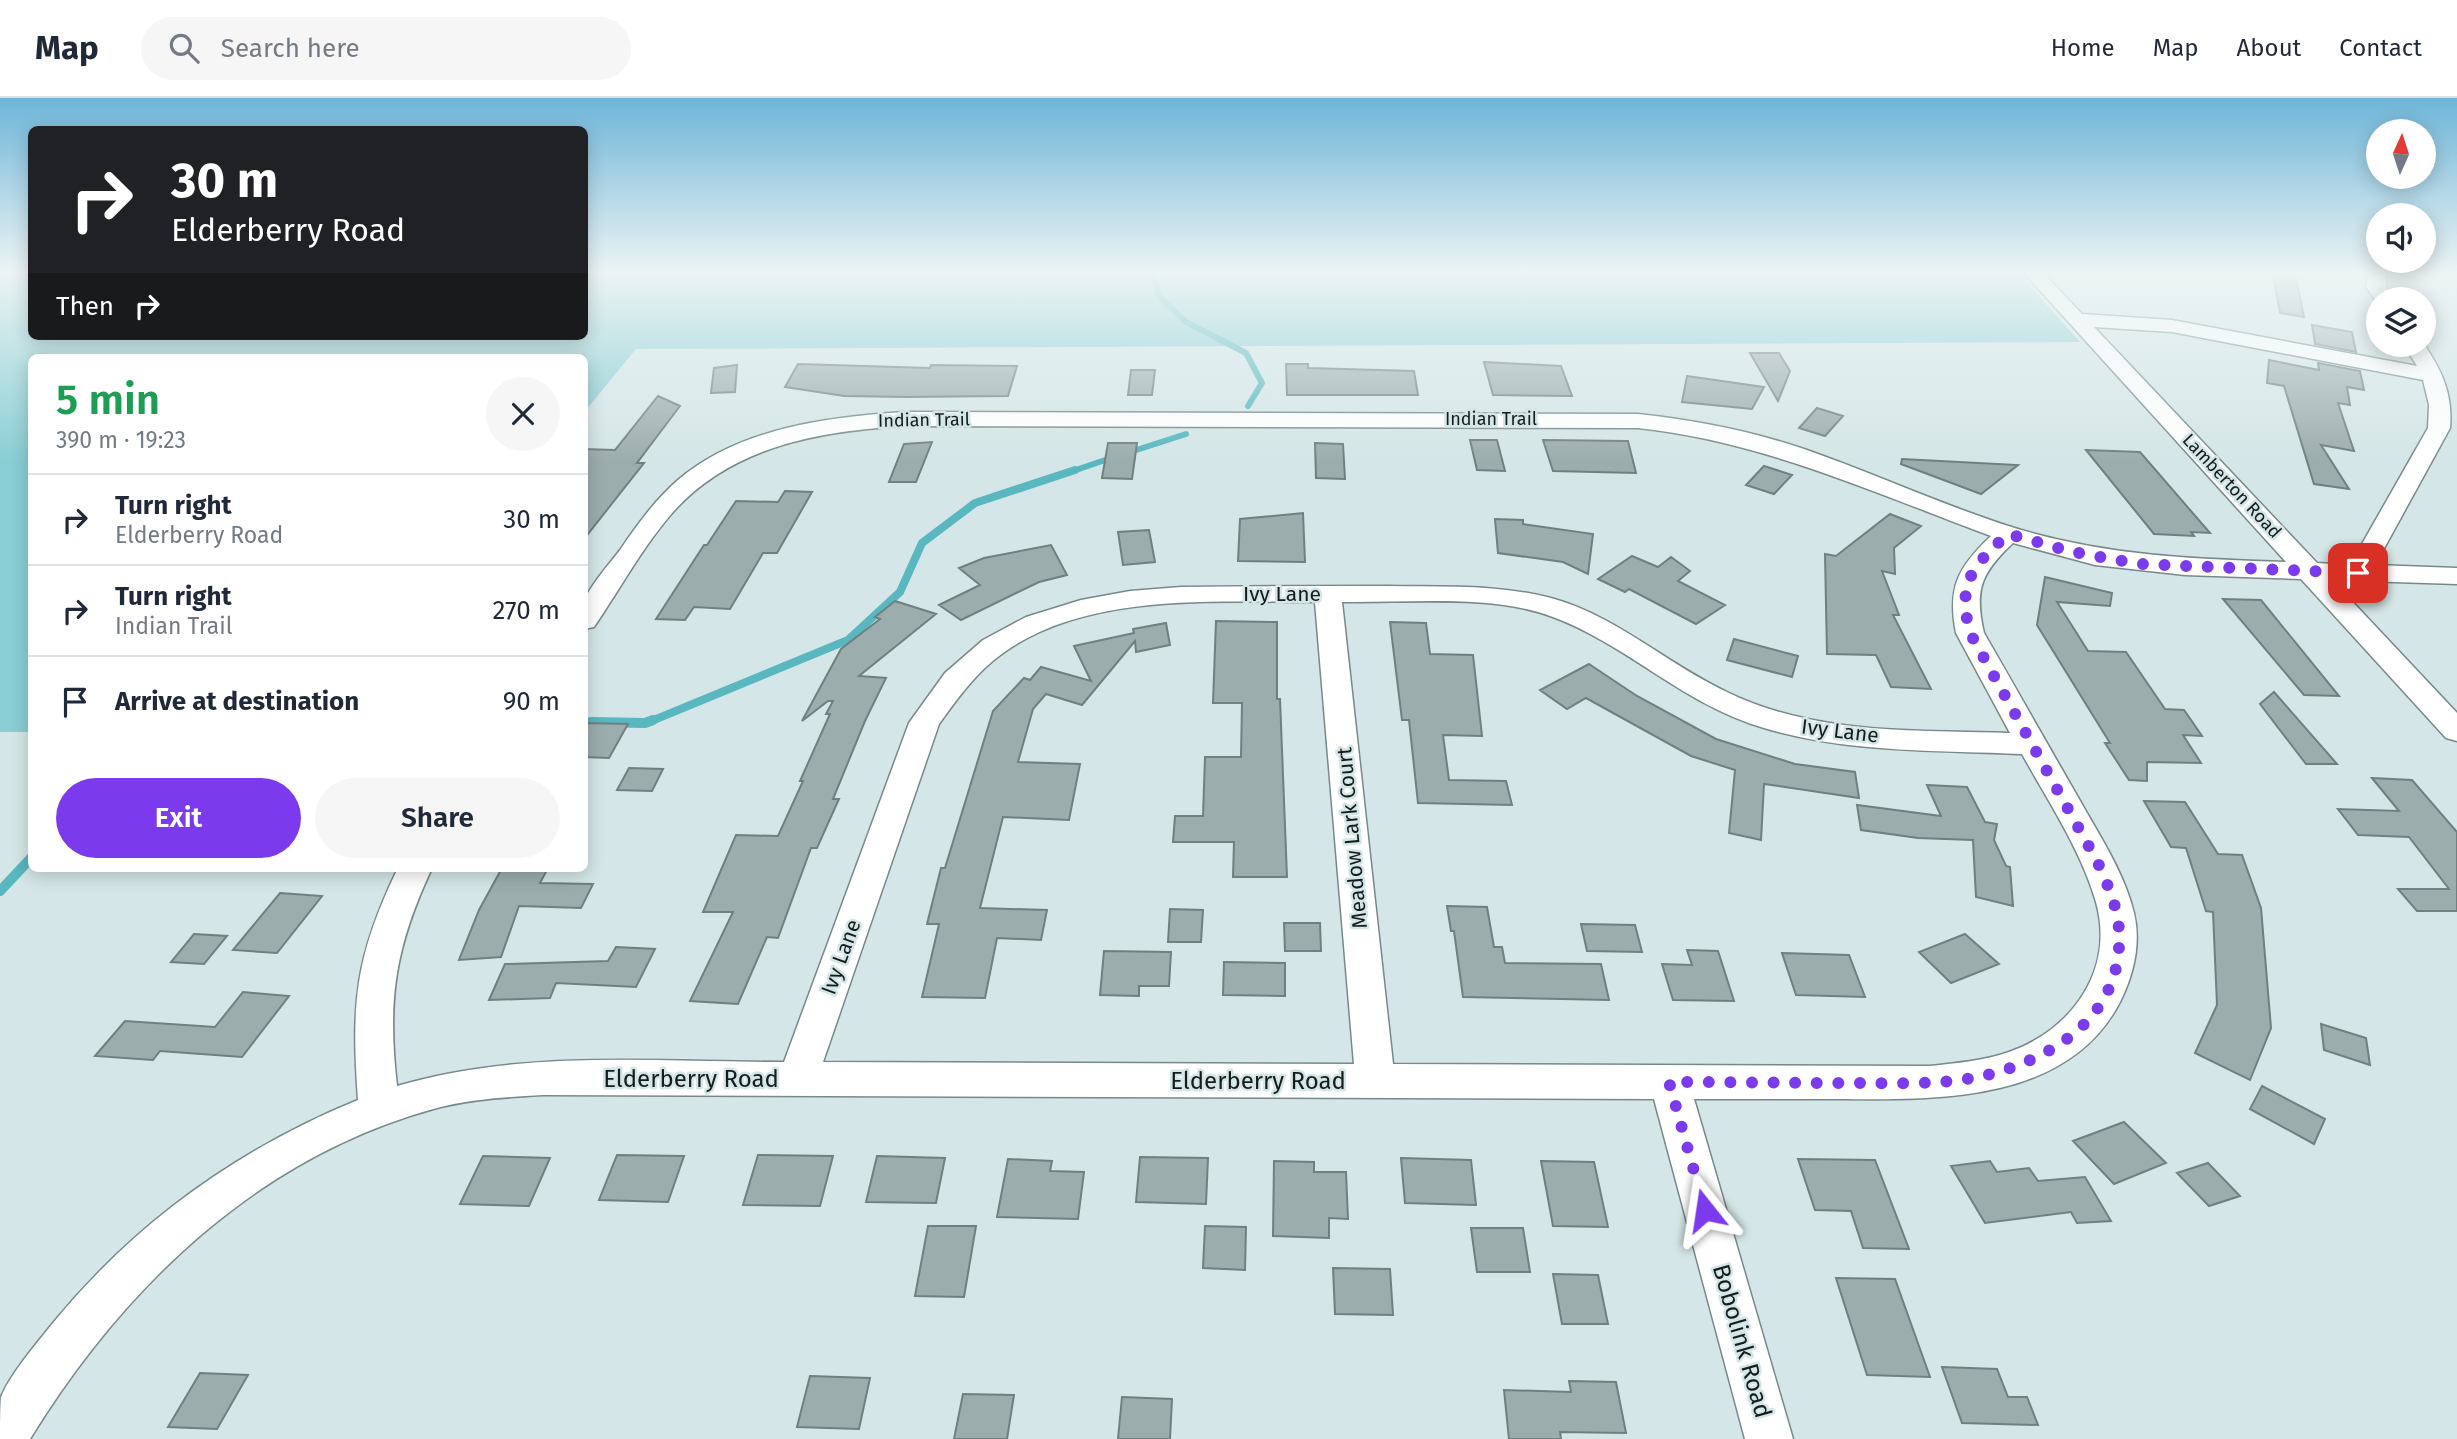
<!DOCTYPE html>
<meta charset="utf-8">
<style>
body{margin:0;font-family:"Fira Sans",sans-serif;background:#f6f6f7;color:#1f2937;height:100vh;display:flex;flex-direction:column;font-size:26px;white-space:nowrap}
*{box-sizing:border-box;margin:0}
p{font-size:23px;color:#747a83}
.icon{flex:none;width:38px;height:38px;fill:none;stroke:currentColor;stroke-width:2;stroke-linecap:round;stroke-linejoin:round}
.map{position:relative;flex:1;overflow:hidden}
.details{position:absolute;left:28px;top:256px;width:560px;height:518px;display:flex;flex-direction:column;background:#fff;border-radius:10px;box-shadow:0 4px 18px #0003}
.details>*{flex:none}
.guide{position:absolute;left:28px;top:28px;width:560px;height:214px;border-radius:10px;box-shadow:0 4px 18px #0003;background:#202124;color:#fff;overflow:hidden}
.needle{width:46px;rotate:3deg}
.fabs{position:absolute;left:2366px;top:21px;display:grid;gap:14px}
.fabs a{display:grid;place-items:center;width:70px;height:70px;border-radius:50%;background:#fff;box-shadow:0 4px 18px #0003;font-size:35px}
.pin{position:absolute;display:grid;place-items:center;width:60px;height:60px;color:#fff;margin:-30px;border-radius:14px;box-shadow:0 4px 10px #0006}
.me{position:absolute;width:77px;margin:-38px;rotate:345deg;stroke-linejoin:round;filter:drop-shadow(0 0 5px #0008)}
.turn{display:flex;align-items:center;gap:24px;height:147px;padding:0 28px;font-size:32px}
.turn .icon{width:91px;height:91px;stroke-width:2.5}
.turn b{display:block;font-size:49px;line-height:60px}
.then{display:flex;align-items:center;height:66px;padding:0 28px;background:#0003;gap:14px;font-size:26px}
.round{display:grid;place-items:center;flex:none;width:74px;height:74px;border-radius:37px;background:#f6f6f7}
.overview{display:flex;align-items:center;justify-content:space-between;height:119px;padding:0 28px}
h1{font-size:42px;font-weight:600;line-height:52px;color:#1e9e55}
.primary-button{display:flex;gap:14px;margin-top:auto;padding:14px 28px}
.primary-button a{flex:1;height:80px;border-radius:42px;background:#7c3aed;color:#fff;font-size:28px;font-weight:600;line-height:80px;text-align:center}
.primary-button a+a{background:#f6f6f7;color:#1f2937}
ul{padding:0;list-style:none}
li{display:flex;align-items:center;gap:21px;height:91px;padding:0 28px;border-top:2px solid #e0e1e3}
li div{flex:1}
li b{display:block;font-size:26px}
li em{font-style:normal}
header{display:flex;align-items:center;gap:42px;box-sizing:border-box;height:98px;padding:0 35px;background:#fff;border-bottom:2px solid #e0e1e3}
header strong{font-size:33px}
nav{display:flex;gap:38px;margin-inline-start:auto;font-size:24px}
.search{width:490px;height:63px;background:#f6f6f7;display:flex;align-items:center;gap:18px;box-sizing:border-box;padding:0 24px;border-radius:38px;color:#747a83;font-size:26px}
.map>svg:first-child{display:block}
</style>
<header>
<strong>Map</strong>
<div class="search"><svg class="icon" aria-label="search" viewBox="0 0 24 24"><circle cx="10" cy="10" r="6"/><path d="M15 15l6 6"/></svg>Search here</div>
<nav><a>Home</a><a>Map</a><a>About</a><a>Contact</a></nav>
</header>
<div class="map">
<svg width="2457" height="1341" viewBox="0 0 2457 1341">
<rect width="100%" height="100%" fill="#d4e6e7"/>
<path fill="#89ced4" d="M0 176H31L32 238H584L585 176H2019L2080 244 636 251 585 313 584 259H32L31 634H0Z"/>
<g fill="none" stroke-linecap="round" stroke-linejoin="round">
<path stroke="#58b7bf" stroke-width="6" d="M1152 176 1160 199 1186 224 1246 255 1262 285 1248 308
M1127 355 1186 336
M1070 374 1114 359"/>
<path stroke="#58b7bf" stroke-width="8" d="M649 624 848 542 900 494 922 445 975 405 1075 372"/>
<path stroke="#58b7bf" stroke-width="10" d="M591 624 645 625 653 622
M0 793 32 759"/>
</g>
<path fill="#9cadae" stroke="#6f8081" stroke-width="2" d="M2273 176H2295L2304 219 2280 215Z
M2312 227 2352 234 2356 254 2315 246Z
M1750 255H1779L1790 273 1778 303Z
M2269 262 2319 272 2318 265 2360 273 2364 292 2347 289 2350 307 2338 305 2354 353 2321 347 2349 391 2314 386 2284 288 2267 285Z
M1484 264 1561 268 1572 298 1493 297Z
M798 266 930 270 931 267 1017 268 1008 298 905 299 844 298 785 289Z
M1286 266H1308V270L1414 273 1418 297H1287Z
M737 267 735 294 711 295 714 270Z
M1131 272H1155L1152 297H1128Z
M1687 278 1764 289 1752 311 1682 304Z
M658 298 680 308 637 365H644L584 441V351L615 352Z
M1817 310 1843 318 1825 338 1799 330Z
M1470 342H1497L1505 373 1477 372Z
M1543 342 1628 343 1636 375 1553 373Z
M932 344 916 384H889L904 346Z
M1108 345H1137L1132 381 1102 380Z
M1315 345 1343 346 1345 381 1316 380Z
M2086 352 2140 354 2210 435 2191 434 2194 438 2154 436Z
M1902 361 2018 367 1981 396 1901 366Z
M1764 368 1792 377 1774 396 1746 387Z
M785 393 812 394 777 455H763L730 511 694 509 685 522 656 521 704 447H707L736 403 778 404Z
M1303 415 1305 464 1238 463 1240 421Z
M1890 416 1921 428 1894 450 1895 476 1882 473 1899 517H1893L1931 591 1891 589 1876 557 1827 556 1825 456 1836 458Z
M1495 421 1523 422V426L1593 436 1588 476 1563 464 1498 455Z
M1149 432 1155 464 1123 467 1118 434Z
M1051 447 1067 477 1039 484 961 522 939 507 980 487 959 470 984 460Z
M1632 458 1658 469 1671 459 1690 473 1678 483 1725 507 1696 526 1629 491 1625 494 1598 481Z
M2045 479 2112 495 2110 508 2057 504 2088 553 2126 554 2165 611 2184 612 2202 638 2183 637 2201 665 2147 664V683L2129 682 2105 645H2110L2037 527Z
M2223 501 2261 502 2339 598 2304 597Z
M895 503 936 516 859 578 886 580 865 623 833 701H839L817 750H811L778 840 767 839 738 906 690 903 733 814H703L736 737 778 738 803 683H800L830 616H826L833 603H828L802 623 841 551 880 521 875 519Z
M1216 523 1277 524V601H1280L1287 779H1233L1234 744H1173L1175 718H1203L1205 659H1241L1242 605H1213Z
M1390 524 1426 525 1430 556 1473 557 1482 638 1443 637 1449 682 1506 683 1512 707 1418 705 1409 622H1402Z
M1166 525 1170 547 1136 554 1135 543 1082 607 1046 596 1033 611 1018 664 1080 666 1069 722 1003 719 980 810 1047 812 1041 842 997 840 985 900 922 899 939 826H927L941 770H945L993 613 1024 580 1030 582 1041 569 1091 583 1074 548 1134 535 1133 531Z
M1734 541 1798 558 1792 579 1727 562Z
M1589 566 1637 598 1716 641 1795 666 1855 674 1859 700 1764 686 1761 742 1729 735 1735 672 1691 658 1586 600 1567 611 1540 592Z
M2274 594 2337 666H2306L2260 606Z
M584 625 628 626 609 660 584 659Z
M629 670 663 671 652 693 617 692Z
M2372 680 2412 682 2457 734V813H2417L2398 791H2449L2409 739 2358 737 2338 711 2399 713Z
M1927 687 1967 689 1985 724 1997 726 1994 742 2006 768 2010 769 2013 808 1976 799 1973 742 1918 740 1861 732 1857 707 1941 718Z
M2144 703 2185 704 2218 756 2242 757 2261 810 2271 930 2250 982 2195 955 2217 907 2213 814 2206 813 2186 750 2171 749Z
M502 770H548L540 785 593 786 581 810 519 808 501 859 459 862 479 812Z
M280 795 322 798 277 855 233 852Z
M1447 808 1487 809 1494 849H1502L1505 865 1601 866 1609 902 1463 899 1454 833H1451Z
M1170 811 1203 812 1201 844H1168Z
M1284 825H1320L1321 853H1285Z
M1581 826 1635 827 1642 854 1587 853Z
M194 836 227 838 204 866 171 864Z
M1965 836 1999 866 1951 885 1919 854Z
M616 849 655 851 636 889 556 885 550 900 489 902 505 866 608 863Z
M1687 852 1718 853 1734 903 1673 902 1662 866 1692 867Z
M1104 853 1171 854 1169 888H1139V898L1100 897Z
M1782 855 1849 857 1865 899 1796 897Z
M1224 864 1285 865V898L1223 897Z
M243 894 289 898 242 959 160 953 153 962 95 958 125 923 215 929Z
M2321 926 2366 940 2370 967 2324 952Z
M2262 988 2325 1021 2314 1046 2250 1011Z
M2124 1024 2166 1065 2114 1086 2073 1043Z
M617 1057 684 1058 668 1104 599 1102Z
M758 1057 833 1058 820 1108 743 1107Z
M483 1058 550 1060 529 1108 460 1106Z
M877 1058 945 1060 936 1105 866 1104Z
M1140 1059 1208 1060 1206 1106 1136 1104Z
M1401 1060 1471 1062 1476 1107 1405 1105Z
M1008 1061 1052 1063 1050 1073 1084 1074 1078 1121 997 1119Z
M1798 1061 1875 1062 1909 1151 1863 1150 1851 1113 1815 1112Z
M1274 1063 1314 1064V1074H1346L1348 1121 1329 1120V1140L1273 1138Z
M1541 1063 1594 1064 1608 1129 1553 1128Z
M1990 1063 1997 1074 2029 1070 2038 1083 2085 1079 2111 1123 2077 1125 2071 1114 1985 1125 1951 1068Z
M2208 1065 2240 1098 2209 1108 2177 1075Z
M928 1128H976L964 1199 915 1198Z
M1205 1128 1246 1129 1245 1172 1203 1170Z
M1471 1130H1523L1530 1174H1477Z
M1333 1170 1390 1171 1393 1217 1335 1216Z
M1553 1176 1598 1177 1608 1226H1562Z
M1836 1180 1895 1181 1930 1279 1867 1277Z
M1942 1269 1997 1271 2008 1299H2027L2038 1327 1962 1325Z
M200 1275 248 1277 217 1331 168 1329Z
M810 1278 870 1280 859 1331 797 1329Z
M1569 1283 1616 1284 1626 1335 1560 1334 1561 1341H1509L1504 1292 1571 1294Z
M963 1296 1014 1297 1007 1341H954Z
M1122 1299 1172 1301 1170 1341H1118Z"/>
<g fill="none" stroke-linecap="round" stroke-linejoin="round">
<g stroke="#78898a" stroke-width="3">
<path id="minor" d="M2025 176H2044L2082 216 2172 222 2417 268 2404 247 2424 246C2442 273 2453 296 2450 330L2375 467 2457 470V486L2332 482 2457 615V643L2446 640 2301 481 2185 477 2095 467 2013 445C1981 475 1974 492 1984 535 2016 590 2047 646 2079 701 2099 737 2124 774 2134 815 2141 845 2134 875 2121 902 2069 1006 1935 1002 1837 1001 1789 1001 1741 1001 1694 1001L1793 1341H1745L1654 1001 543 997C508 999 472 1001 437 1010 259 1058 124 1188 30 1341H0C0 1329 0 1310 1 1299 11 1275 37 1245 53 1225 136 1124 238 1051 358 1002 351 905 355 859 398 770H432C395 849 387 902 397 988 522 951 655 964 784 964L909 625 945 575 983 542 1026 519 1081 502 1130 493 1181 489C1250 488 1319 488 1388 488 1443 489 1497 486 1551 500 1617 518 1668 567 1729 595 1817 637 1916 632 2010 635L1956 535C1947 490 1958 469 1991 438 1875 395 1762 343 1638 330L904 328C820 333 732 348 673 414 643 448 620 491 594 529L584 531C584 523 583 513 584 505 587 491 611 464 620 452 637 427 655 402 678 382 739 330 827 319 904 314L1638 316C1694 322 1751 333 1804 351 1876 376 1946 409 2018 431 2109 458 2193 461 2286 464ZM2094 229 2172 234 2423 282 2429 307 2428 330 2350 467 2317 465ZM1315 504 1354 966 823 964 939 626C958 600 976 574 1003 555 1087 494 1217 504 1315 504ZM1342 504C1407 505 1493 496 1553 519 1628 547 1684 607 1764 630 1847 655 1935 652 2022 656 2048 703 2081 752 2096 804 2115 872 2072 932 2009 954 1984 963 1956 965 1930 968L1393 966Z
M2368 176H2386V189L2394 201H2378L2377 205 2366 189Z"/>
</g>
<use href="#minor" fill="#fff" fill-rule="evenodd"/>
</g>
<linearGradient id="sky" x2="0" y2="1"><stop stop-color="#6eb5d8"/><stop offset="0.48" stop-color="#ecf4f4"/><stop offset="1" stop-color="#ecf4f4" stop-opacity="0"/></linearGradient>
<rect width="2457" height="363" fill="url(#sky)"/>
<g fill="none" stroke-linecap="round" stroke-linejoin="round">
<path stroke="#7c3aed" stroke-width="12" stroke-dasharray="0 21.6" d="M1705 1112 1669 984C1731 984 1793 985 1856 985 1896 985 1938 987 1978 979 2051 963 2124 919 2119 833 2118 809 2107 785 2097 763L1970 535C1957 484 1972 469 2008 436L2073 454 2140 466 2358 475"/>
</g>
<g text-anchor="middle" dominant-baseline="central" stroke-width="5" stroke-linejoin="round" paint-order="stroke">
<g font-size="18" fill="#151c1c" stroke="#d4e6e7">
<text x="1491" y="321">Indian Trail</text>
<text transform="translate(924 322) rotate(-1)">Indian Trail</text>
<text transform="translate(2232 388) rotate(47)">Lamberton Road</text>
</g>
<g font-size="21" fill="#151c1c" stroke="#d4e6e7">
<text x="1282" y="496">Ivy Lane</text>
<text transform="translate(1840 633) rotate(7)">Ivy Lane</text>
<text transform="translate(1352 740) rotate(-95)">Meadow Lark Court</text>
<text transform="translate(841 859) rotate(-70)">Ivy Lane</text>
</g>
<g font-size="24" fill="#151c1c" stroke="#d4e6e7">
<text x="691" y="981">Elderberry Road</text>
<text x="1258" y="983">Elderberry Road</text>
<text transform="translate(1742 1243) rotate(74)">Bobolink Road</text>
</g>
</g>
</svg>
<div class="fabs">
<a><svg class="needle" viewBox="-14 -14 28 28"><path d="M0-13l5 13h-10z" fill="#e53935"/><path d="M0 13l5-13h-10z" fill="#747a83"/></svg></a>
<a><svg class="icon" aria-label="sound" viewBox="0 0 24 24"><path d="M4 9h4l5-4v14l-5-4H4zM17 9q2 3 0 6"/></svg></a>
<a><svg class="icon" aria-label="layers" viewBox="0 0 24 24"><path d="M12 4l9 5-9 5-9-5zM3 14l9 5 9-5"/></svg></a>
</div>
<div class="pin" style="left:2358px;top:475px;background:#d93025"><svg class="icon" aria-label="arrive" viewBox="0 0 24 24"><path d="M6 21V4h12l-3 4 3 4H6"/></svg></div>
<svg class="me" style="left:1705px;top:1112px" viewBox="-20 -20 40 40"><path d="M0-17L14 15 0 8-14 15z" fill="#7c3aed" stroke="#fff" stroke-width="4"/></svg>
<div class="guide">
<div class="turn"><svg class="icon" aria-label="right" viewBox="0 0 24 24"><path d="M7 20v-9h11M14 6l5 5-5 5"/></svg><div><b>30 m</b>Elderberry Road</div></div>
<div class="then">Then<svg class="icon" aria-label="right" viewBox="0 0 24 24"><path d="M7 20v-9h11M14 6l5 5-5 5"/></svg></div>
</div>
<section class="details">
<div class="overview"><div><h1>5 min</h1><p>390 m · 19:23</p></div><a class="round"><svg class="icon" aria-label="close" viewBox="0 0 24 24"><path d="M6 6l12 12M18 6L6 18"/></svg></a></div>
<ul>
<li><svg class="icon" aria-label="right" viewBox="0 0 24 24"><path d="M7 20v-9h11M14 6l5 5-5 5"/></svg><div><b>Turn right</b><p>Elderberry Road</p></div><em>30 m</em></li>
<li><svg class="icon" aria-label="right" viewBox="0 0 24 24"><path d="M7 20v-9h11M14 6l5 5-5 5"/></svg><div><b>Turn right</b><p>Indian Trail</p></div><em>270 m</em></li>
<li><svg class="icon" aria-label="arrive" viewBox="0 0 24 24"><path d="M6 21V4h12l-3 4 3 4H6"/></svg><div><b>Arrive at destination</b></div><em>90 m</em></li>
</ul>
<div class="primary-button"><a>Exit</a><a>Share</a></div>
</section>
</div>
